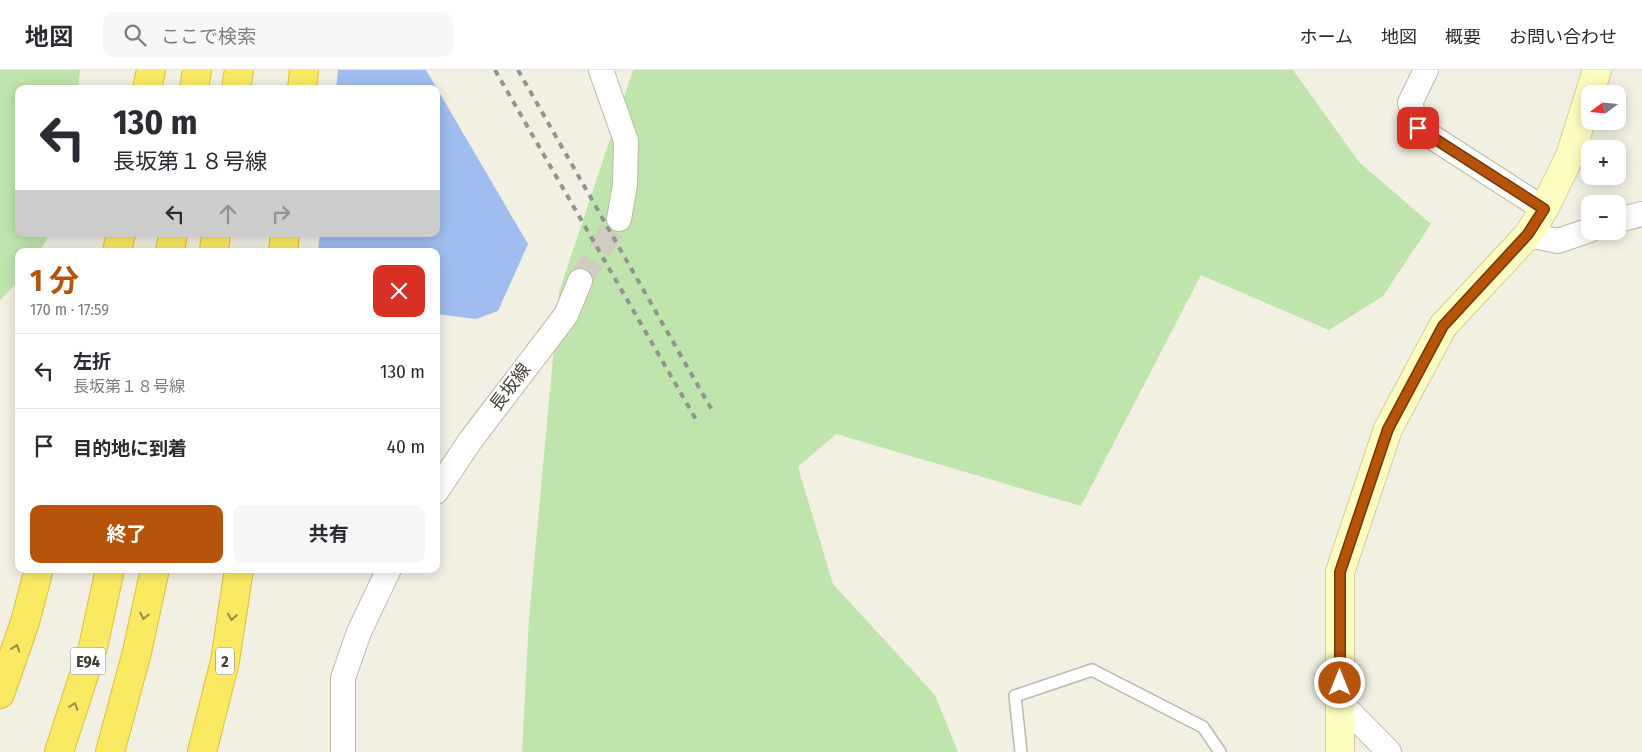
<!DOCTYPE html>
<html lang="ja">
<meta charset="utf-8">
<style>
body{margin:0;font-family:"Fira Sans Condensed","Noto Sans JP",sans-serif;background:#f7f7f7;color:#2b2b33;height:100vh;display:flex;flex-direction:column;font-size:19px;white-space:nowrap}
*{box-sizing:border-box;margin:0}
p{font-size:16px;color:#7c7c81}
.icon{flex:none;width:28px;height:28px;fill:none;stroke:currentColor;stroke-width:2;stroke-linecap:round;stroke-linejoin:round}
.map{position:relative;flex:1;overflow:hidden}
.panel{position:absolute;left:15px;top:178px;width:425px;height:325px;display:flex;flex-direction:column;background:#fff;border-radius:10px;box-shadow:0 2px 12px #0003}
.panel>*{flex:none}
.banner{position:absolute;left:15px;top:15px;width:425px;height:152px;border-radius:10px;box-shadow:0 2px 12px #0003;background:#fff;color:#2b2b33;overflow:hidden}
.needle{width:32px;rotate:254deg}
.controls{position:absolute;left:1581px;top:15px;display:grid;gap:10px}
.controls a{display:grid;place-items:center;width:45px;height:45px;border-radius:10px;background:#fff;box-shadow:0 2px 12px #0003;font-size:25px}
.pin{position:absolute;display:grid;place-items:center;width:42px;height:42px;color:#fff;margin:-21px;border-radius:10px;box-shadow:0 2px 8px #0006}
.me{position:absolute;width:55px;margin:-28px;rotate:0deg;stroke-linejoin:round;filter:drop-shadow(0 0 4px #0008)}
.turn{display:flex;align-items:center;gap:18px;height:105px;padding:0 15px;font-size:22px}
.turn .icon{width:65px;height:65px;stroke-width:2.5}
.turn b{display:block;font-size:35px;line-height:42px}
.lanes{display:flex;align-items:center;height:48px;padding:0 15px;background:#0003;justify-content:center;gap:25px;direction:ltr}
.lanes .off{opacity:.35}
.round{display:grid;place-items:center;flex:none;width:52px;height:52px;border-radius:10px;background:#f7f7f7}
.headline{display:flex;align-items:center;justify-content:space-between;height:85px;padding:0 15px}
h1{font-size:30px;font-weight:700;line-height:38px;color:#b45309}
.cta{display:flex;gap:10px;margin-top:auto;padding:10px 15px}
.cta a{flex:1;height:58px;border-radius:10px;background:#b45309;color:#fff;font-size:20px;font-weight:700;line-height:58px;text-align:center}
.cta a+a{background:#f7f7f7;color:#2b2b33}
ul{padding:0;list-style:none}
li{display:flex;align-items:center;gap:15px;height:75px;padding:0 15px;border-top:1px solid #e1e1e2}
li div{flex:1}
li b{display:block;font-size:19px}
li em{font-style:normal}
header{display:flex;align-items:center;gap:30px;box-sizing:border-box;height:70px;padding:0 25px;background:#fff;border-bottom:1px solid #e1e1e2}
header strong{font-size:24px}
nav{display:flex;gap:28px;margin-inline-start:auto;font-size:18px}
.search{width:350px;height:45px;background:#f7f7f7;display:flex;align-items:center;gap:12px;box-sizing:border-box;padding:0 18px;border-radius:10px;color:#7c7c81;font-size:19px}
.map>svg:first-child{display:block}
</style>
<header>
<strong>地図</strong>
<div class="search"><svg class="icon" aria-label="search" viewBox="0 0 24 24"><circle cx="10" cy="10" r="6"/><path d="M15 15l6 6"/></svg>ここで検索</div>
<nav><a>ホーム</a><a>地図</a><a>概要</a><a>お問い合わせ</a></nav>
</header>
<div class="map">
<svg width="1642" height="682" viewBox="0 0 1642 682">
<rect width="100%" height="100%" fill="#f1f0e3"/>
<path fill="#bfe5ac" d="M0 0H80L78 19H19V164H50L40 181H19V210L0 230Z
M633 0H1293L1359 92 1431 154 1383 226 1329 260 1201 205 1081 436 836 364 798 397 833 514 935 625 958 682H522L529 548 559 222Z"/>
<path fill="#9fbdee" d="M338 0H426L528 174 498 241 476 249 436 244V181H318L320 164H436V19H336Z"/>
<g fill="none" stroke-linecap="round" stroke-linejoin="round">
<path stroke="#cecdc0" stroke-width="24" stroke-dasharray="24 12" stroke-linecap="butt" d="M580 211 619 149"/>
<g stroke="#bcb9a6" stroke-width="14">
<path id="lane" d="M1021 682 1015 626 1092 600 1203 657 1220 682"/>
</g>
<g stroke="#bcb9a6" stroke-width="26">
<path id="street" d="M601 0 626 71 625 115 619 149
M1426 0 1410 33 1418 58 1544 139
M1618 150 1642 144
M1528 165 1558 171 1590 160
M436 422 470 371 566 245 580 211
M1340 632 1389 682
M343 682V608L359 562 389 499"/>
</g>
<g stroke="#d1ce93" stroke-width="30">
<path id="secondary" d="M1340 682V502L1388 359 1443 256 1528 165 1544 139 1570 86 1597 0"/>
</g>
<g stroke="#dac135" stroke-width="30">
<path id="highway" d="M147 19 151 0
M194 19 197 0
M236 19 239 0
M302 19 304 0
M117 181 121 164
M170 181 173 164
M214 181 216 164
M283 181 285 164
M0 624 25 552 39 499
M59 682 93 577 110 499
M110 682 137 582 155 499
M202 682 225 591 239 499"/>
</g>
<use href="#lane" stroke="#fff" stroke-width="11"/>
<use href="#street" stroke="#fff" stroke-width="24"/>
<use href="#secondary" stroke="#fdfcc1" stroke-width="28"/>
<use href="#highway" stroke="#fbe964" stroke-width="28"/>
<path stroke="#939393" stroke-width="4" stroke-dasharray="6 6" stroke-linecap="butt" d="M495 0 698 353
M518 0 713 342"/>
</g>
<defs><path id="oneway-chevron" d="M-2-3.5L2.5 0L-2 3.5" fill="none" stroke-width="1.6" stroke-linecap="round" stroke-linejoin="round" transform="scale(1.25)"/></defs>
<g stroke="#968c49">
<use href="#oneway-chevron" transform="translate(144 546) rotate(102)"/>
<use href="#oneway-chevron" transform="translate(232 547) rotate(99)"/>
<use href="#oneway-chevron" transform="translate(16 578) rotate(-71)"/>
<use href="#oneway-chevron" transform="translate(74 636) rotate(-72)"/>
</g>
<g fill="none" stroke-linecap="round" stroke-linejoin="round">
<g stroke="#753606" stroke-width="12">
<path id="route" d="M1340 613V502L1388 359 1443 256 1528 164 1544 139 1418 58"/>
</g>
<use href="#route" stroke="#b45309" stroke-width="9"/>
</g>
<g text-anchor="middle" dominant-baseline="central" stroke-width="4.5" stroke-linejoin="round" paint-order="stroke">
<g fill="#fff" stroke="#7b7970" stroke-width="1">
<rect x="70.5" y="577.5" width="35" height="27" rx="4"/>
<rect x="216" y="577.5" width="18" height="27" rx="4"/>
</g>
<g font-size="16" font-weight="bold" fill="#434033">
<text x="88" y="591">E94</text>
<text x="225" y="591">2</text>
</g>
<g font-size="18" fill="#434033" stroke="#fff">
<text transform="translate(510 317) rotate(-53)">長坂線</text>
</g>
</g>
</svg>
<div class="controls">
<a><svg class="needle" viewBox="-14 -14 28 28"><path d="M0-13l5 13h-10z" fill="#e53935"/><path d="M0 13l5-13h-10z" fill="#7c7c81"/></svg></a>
<a>+</a>
<a>−</a>
</div>
<div class="pin" style="left:1418px;top:58px;background:#d93025"><svg class="icon" aria-label="arrive" viewBox="0 0 24 24"><path d="M6 21V4h12l-3 4 3 4H6"/></svg></div>
<svg class="me" style="left:1340px;top:613px" viewBox="-20 -20 40 40"><circle r="17" fill="#b45309" stroke="#fff" stroke-width="3"/><path d="M0-11L8 9 0 5-8 9z" fill="#fff"/></svg>
<div class="banner">
<div class="turn"><svg class="icon" aria-label="left" viewBox="0 0 24 24"><path d="M17 20v-9H6M10 6l-5 5 5 5"/></svg><div><b>130 m</b>長坂第１８号線</div></div>
<div class="lanes"><svg class="icon" aria-label="left" viewBox="0 0 24 24"><path d="M17 20v-9H6M10 6l-5 5 5 5"/></svg><svg class="icon off" aria-label="ahead" viewBox="0 0 24 24"><path d="M12 20V5M6 11l6-6 6 6"/></svg><svg class="icon off" aria-label="right" viewBox="0 0 24 24"><path d="M7 20v-9h11M14 6l5 5-5 5"/></svg></div>
</div>
<section class="panel">
<div class="headline"><div><h1>1 分</h1><p>170 m · 17:59</p></div><a class="round" style="background:#d93025;color:#fff"><svg class="icon" aria-label="close" viewBox="0 0 24 24"><path d="M6 6l12 12M18 6L6 18"/></svg></a></div>
<ul>
<li><svg class="icon" aria-label="left" viewBox="0 0 24 24"><path d="M17 20v-9H6M10 6l-5 5 5 5"/></svg><div><b>左折</b><p>長坂第１８号線</p></div><em>130 m</em></li>
<li><svg class="icon" aria-label="arrive" viewBox="0 0 24 24"><path d="M6 21V4h12l-3 4 3 4H6"/></svg><div><b>目的地に到着</b></div><em>40 m</em></li>
</ul>
<div class="cta"><a>終了</a><a>共有</a></div>
</section>
</div>
